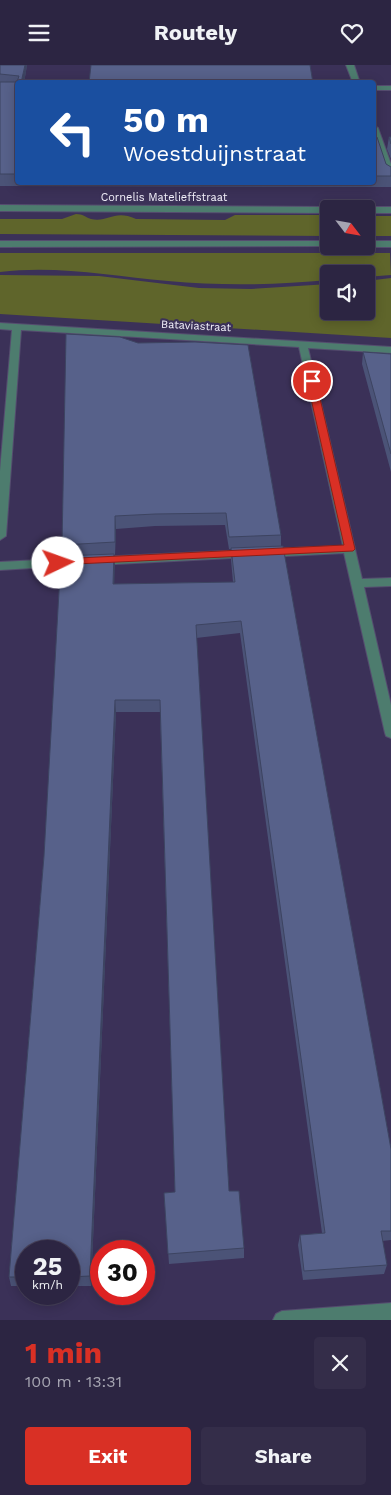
<!DOCTYPE html>
<meta charset="utf-8">
<style>
body{margin:0;font-family:"Work Sans",sans-serif;background:#342d49;color:#f1f3f6;height:100vh;display:flex;flex-direction:column;font-size:19px;white-space:nowrap}
*{box-sizing:border-box;margin:0}
p{font-size:16px;color:#a6a5b2}
.icon{flex:none;width:28px;height:28px;fill:none;stroke:currentColor;stroke-width:2;stroke-linecap:round;stroke-linejoin:round}
.map{position:relative;height:1255px;overflow:hidden}
.details{display:flex;flex-direction:column;background:#2c2542;flex:1}
.details>*{flex:none}
.top-card{position:absolute;left:15px;top:15px;width:361px;height:105px;border-radius:5px;box-shadow:0 2px 12px #0003,0 0 0 1px #48425b;background:#1a4fa0;color:#fff;overflow:hidden}
.needle{width:32px;rotate:121deg}
.tools{position:absolute;left:320px;top:135px;display:grid;gap:10px}
.tools a{display:grid;place-items:center;width:55px;height:55px;border-radius:5px;background:#2c2542;box-shadow:0 2px 12px #0003,0 0 0 1px #48425b;font-size:25px}
.speed{position:absolute;left:15px;top:1175px;display:flex;gap:10px;font-size:25px;font-weight:700;text-align:center}
.speed>*{display:grid;place-content:center;width:65px;height:65px;border-radius:50%;background:#2c2542;box-shadow:0 2px 12px #0003,0 0 0 1px #48425b;line-height:1}
.speed small{font-size:12px;font-weight:400}
.speed .limit{border:8px solid #d22;background:#fff;color:#111}
.pin{position:absolute;display:grid;place-items:center;width:42px;height:42px;color:#fff;margin:-21px;border:2px solid #fff;border-radius:50%;box-shadow:0 1px 5px #0007}
.me{position:absolute;width:55px;margin:-28px;rotate:87deg;stroke-linejoin:round;filter:drop-shadow(0 0 4px #0008)}
.turn{display:flex;align-items:center;gap:18px;height:105px;padding:0 25px;font-size:22px}
.turn .icon{width:65px;height:65px;stroke-width:2.5}
.turn b{display:block;font-size:35px;line-height:42px}
.round{display:grid;place-items:center;flex:none;width:52px;height:52px;border-radius:5px;background:#342d49}
.summary{display:flex;align-items:center;justify-content:space-between;height:85px;padding:0 25px}
h1{font-size:30px;font-weight:700;line-height:38px;color:#d93025}
.primary-button{display:flex;gap:10px;margin-top:auto;padding:10px 25px}
.primary-button a{flex:1;height:58px;border-radius:5px;background:#d93025;color:#fff;font-size:20px;font-weight:700;line-height:58px;text-align:center}
.primary-button a+a{background:#342d49;color:#f1f3f6}
header{display:flex;justify-content:space-between;align-items:center;height:65px;padding:0 25px;background:#2c2542;font-size:22px;font-weight:700}
.map>svg:first-child{display:block}
</style>
<header><svg class="icon" aria-label="menu" viewBox="0 0 24 24"><path d="M4 6h16M4 12h16M4 18h16"/></svg>Routely<svg class="icon" aria-label="heart" viewBox="0 0 24 24"><path d="M12 20l-8-8c-3-5 5-10 8-4 3-6 11-1 8 4z"/></svg></header>
<div class="map">
<svg width="391" height="1255" viewBox="0 0 391 1255">
<rect width="100%" height="100%" fill="#3b3158"/>
<path fill="#5f652b" d="M76 149C83 149 85 152 91 154 108 158 114 144 136 154L225 155 235 150H329V171L0 169V154H62Z
M366 151H391V171H366Z
M0 188H390L391 210 366 212V209H329V215C275 220 222 221 168 216 112 211 56 200 0 207Z
M0 210 99 211 199 223 251 224 329 219V246H366V216L391 213V273L0 249Z"/>
<g fill="none" stroke-linecap="round" stroke-linejoin="round">
<g stroke="#554c6f" stroke-width="2">
<path id="minor" d="M346 0H354L360 18H353Z
M374 21H391V25H374Z
M374 61 378 63 391 99V112L387 110 374 73Z
M0 140 329 142 332 144H329V148L0 146Z
M366 142H391V148H366V144H363Z
M0 176H329V181H330L0 182Z
M366 176H391V182H366Z
M0 258 391 282V288L308 283 362 514 391 513V521L364 522 391 640V673L386 671 385 668 344 488 267 492 261 488 267 484 343 481 299 282 21 265 6 471 0 475V406L12 265 0 264Z
M247 485 253 489 251 492 97 500 91 496 97 492Z
M77 493 81 494 83 497 81 500 0 505V497Z
M391 1238V1255H273L276 1249 282 1246Z"/>
</g>
<use href="#minor" fill="#4d7c6e" fill-rule="evenodd"/>
</g>
<path fill="#4b5377" fill-rule="evenodd" d="M0 0H27L24 18H18V118H374V72L386 99 391 102V122L0 121Z
M389 72H391V94L387 84Z
M138 278 281 470V481L391 1084V1175L382 1176 387 1200 384 1209 303 1215 298 1180 300 1170 322 1168 240 568 196 573 229 1126 244 1183V1193L169 1199 164 1128 175 1127 160 647H116L91 1221H69V1186H26V1221H11L9 1212 44 791 63 491 62 480ZM225 460 229 484H231V495L233 517 114 519V490H115L116 464 155 461Z
M363 287 391 289V407L362 299Z"/>
<path fill="#3d4461" d="M25 0H27L24 18H21Z
M115 451 116 464 115 490Z
M114 489 115 501 114 531 113 519Z
M115 635 116 647 91 1221 90 1211Z"/>
<path fill="#57618a" stroke="#3d4461" d="M0 0H25L21 18H18V109H0V17H17L19 11 0 9Z
M91 0H310L313 18H89Z
M374 72H377L386 99 391 102V111H374Z
M389 72H391V79Z
M66 269 120 272 138 278 195 277 248 280 281 470 229 472 226 448 155 449 115 451V477L62 480Z
M363 287 391 289V389Z
M283 481 391 1084V1166H381L387 1200 304 1206 300 1170 325 1168 241 556 196 560 229 1126H239L244 1183 168 1189 164 1128 175 1127 160 635H115L90 1211 69 1212V1186H26V1212H9L44 791 61 491 114 489 113 519 235 517 231 483Z"/>
<path fill="#d93025" stroke="#8d1f18" d="M312 314 316 316 355 484 353 486 54 500 52 498 58 494 344 480 307 316Z"/>
<g text-anchor="middle" dominant-baseline="central" stroke-width="4.5" stroke-linejoin="round" paint-order="stroke">
<g font-size="11" fill="#f4f2fc" stroke="#3b3158">
<text x="164" y="132">Cornelis Matelieffstraat</text>
<text transform="translate(196 261) rotate(3)">Bataviastraat</text>
</g>
</g>
</svg>
<div class="tools">
<a><svg class="needle" viewBox="-14 -14 28 28"><path d="M0-13l5 13h-10z" fill="#e53935"/><path d="M0 13l5-13h-10z" fill="#a6a5b2"/></svg></a>
<a><svg class="icon" aria-label="sound" viewBox="0 0 24 24"><path d="M4 9h4l5-4v14l-5-4H4zM17 9q2 3 0 6"/></svg></a>
</div>
<div class="speed"><div>25<small>km/h</small></div><div class="limit">30</div></div>
<div class="pin" style="left:312px;top:316px;background:#d93025"><svg class="icon" aria-label="arrive" viewBox="0 0 24 24"><path d="M6 21V4h12l-3 4 3 4H6"/></svg></div>
<svg class="me" style="left:58px;top:498px" viewBox="-20 -20 40 40"><circle r="19" fill="#fff"/><path d="M0-13L10 11 0 6-10 11z" fill="#d93025"/></svg>
<div class="top-card">
<div class="turn"><svg class="icon" aria-label="left" viewBox="0 0 24 24"><path d="M17 20v-9H6M10 6l-5 5 5 5"/></svg><div><b>50 m</b>Woestduijnstraat</div></div>
</div>
</div>
<section class="details">
<div class="summary"><div><h1>1 min</h1><p>100 m · 13:31</p></div><a class="round"><svg class="icon" aria-label="close" viewBox="0 0 24 24"><path d="M6 6l12 12M18 6L6 18"/></svg></a></div>
<div class="primary-button"><a>Exit</a><a>Share</a></div>
</section>
